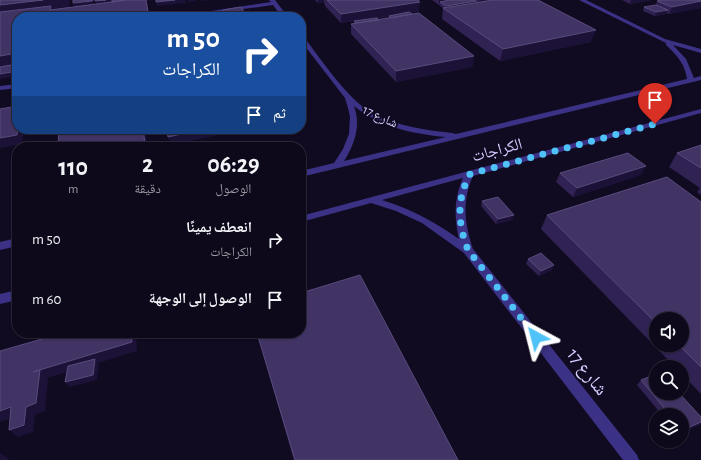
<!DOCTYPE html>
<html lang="ar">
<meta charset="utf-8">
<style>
body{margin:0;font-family:"Alegreya Sans","Noto Naskh Arabic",sans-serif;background:#1b1627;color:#f1f3f6;direction:rtl;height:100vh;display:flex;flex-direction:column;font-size:15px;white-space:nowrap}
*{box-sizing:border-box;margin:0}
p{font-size:13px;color:#9a9aa2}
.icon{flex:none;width:22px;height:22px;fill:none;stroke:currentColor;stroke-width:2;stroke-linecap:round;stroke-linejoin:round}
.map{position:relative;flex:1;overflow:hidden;direction:ltr}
.drawer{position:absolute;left:12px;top:142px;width:294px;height:196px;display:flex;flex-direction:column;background:#0d081a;border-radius:16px;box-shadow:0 1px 3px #0004,0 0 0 1px #2d2939;direction:rtl}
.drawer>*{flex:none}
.hud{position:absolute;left:12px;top:12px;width:294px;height:122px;border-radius:16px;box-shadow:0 1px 3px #0004,0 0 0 1px #2d2939;direction:rtl;background:#1a4fa0;color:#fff;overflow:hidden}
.fabs{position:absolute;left:649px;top:312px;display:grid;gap:8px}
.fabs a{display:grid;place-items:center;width:40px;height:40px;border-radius:50%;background:#0d081a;box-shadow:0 1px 3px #0004,0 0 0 1px #2d2939;font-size:20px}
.pin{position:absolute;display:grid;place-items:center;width:34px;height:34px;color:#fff;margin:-41px -17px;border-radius:50% 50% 50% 0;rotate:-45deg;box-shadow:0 0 4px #0007}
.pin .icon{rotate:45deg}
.me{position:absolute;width:44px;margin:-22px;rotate:322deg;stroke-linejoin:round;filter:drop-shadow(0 0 3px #0008)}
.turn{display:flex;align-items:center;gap:14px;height:84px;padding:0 20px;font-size:18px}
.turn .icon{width:52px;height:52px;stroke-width:2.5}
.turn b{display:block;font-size:28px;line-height:34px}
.then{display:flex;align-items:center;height:38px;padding:0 20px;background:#0003;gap:8px;font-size:15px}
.eta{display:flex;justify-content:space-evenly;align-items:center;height:68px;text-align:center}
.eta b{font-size:24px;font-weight:600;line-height:28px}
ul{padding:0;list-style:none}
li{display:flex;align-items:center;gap:12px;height:60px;padding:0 20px}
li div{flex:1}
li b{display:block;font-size:15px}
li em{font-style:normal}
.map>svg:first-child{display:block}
</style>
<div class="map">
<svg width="701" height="460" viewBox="0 0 701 460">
<rect width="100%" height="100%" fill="#110b22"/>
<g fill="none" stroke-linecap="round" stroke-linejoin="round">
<path fill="#3b3286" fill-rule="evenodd" d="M269 0H275L288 17H282L273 5 201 15 198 13 271 2Z
M579 0H586L665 39 701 49V53L673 45 686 59 694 78 701 76V80L301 177V171L334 163 343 149 349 134 350 117 348 108 345 98 301 41V35L303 36C321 59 347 99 372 113 397 126 424 130 452 133L456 134 687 79C685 64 677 55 666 45V43ZM354 106C380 127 413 134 446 137L344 161C355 144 361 125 354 106Z
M17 84V88L0 90V86Z
M701 109V113L473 176C462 200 464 223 473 249L637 455 639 460H623L464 253 422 223 396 211 371 203 301 222V216ZM463 178C454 198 454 218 459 239 433 221 413 210 382 200Z
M17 238V246L0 250V242Z
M17 290V300L0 304V294Z"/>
</g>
<path fill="#302252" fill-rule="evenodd" d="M315 0H418L419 11 409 13 474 56 472 67 396 82 351 34V24H354V21L341 23 325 6 324 2 318 3ZM389 16 388 18 379 20 377 18Z
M432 0H538L591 42 500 61 442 19 443 8 439 5Z
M622 0H651L630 4Z
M701 0V8L669 14 667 13 666 14 655 16 643 11 644 7 656 5 657 1Z
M223 10 247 17H226L224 14Z
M701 145V195L697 192 700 188 669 167 677 153Z
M560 173 641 175 573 197 556 182Z
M482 201 514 215 512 220 496 224 481 206Z
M701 202V394L682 374V367H675L541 229 547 215ZM656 319 682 345H656Z
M528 259 552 270 539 276 526 264Z
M257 333H301L458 460H294Z
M641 380 701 417V423L699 425 682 432V415H662L637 385Z"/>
<path fill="#1c1137" d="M43 0H70L69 7 52 9 55 17 0 15V5Z
M94 0V5L74 7 73 3Z
M106 0H124L125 4 97 5 95 1Z
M130 0H154L146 1 150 17H149Z
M175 0H185L186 3 157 6 156 2Z
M188 0H196V1L188 2Z
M200 0H210L200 1Z
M318 0H324V2L318 3Z
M439 0H466L440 2 439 5Z
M479 0H501L479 3Z
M631 0H651L630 4Z
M476 1V5L446 10V6Z
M701 1V8L669 14 672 7Z
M420 2 419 11 341 23V14Z
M668 10 666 14 655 16 656 12Z
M596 30 591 42 500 61 503 49Z
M17 53V67L0 69V56Z
M474 56 472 67 396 82V71Z
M17 71V76L0 79V74Z
M18 129H24L22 144 0 148V138Z
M143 129H145L148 147H126Z
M204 129H247L171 145 168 137Z
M115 142 117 147H91Z
M646 166 641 175 573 197 577 188Z
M514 215 512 220 496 224 498 219Z
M554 265 552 270 539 276 541 271Z
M131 333H136L137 351 98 363 99 364 97 380 69 387 65 382 95 364 47 378 48 379 45 411 35 415 33 432 18 437 9 430 26 407 33 372Z
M11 407 20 415 0 422V411Z
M701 422V423L699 425 682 432V430H683Z
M0 453 9 459V460H0Z"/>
<path fill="#413465" stroke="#594c7d" d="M0 0H43L0 5Z
M73 0H93L92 1 73 3Z
M95 0H106L95 1Z
M112 0H124L112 2Z
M127 0H146L149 17H17V53L0 56V12L51 6 50 10Z
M156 0H175L156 2Z
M327 0H418L420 2 341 14Z
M449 0H475L476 1 446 6 440 2Z
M493 0H538L596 30 503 49 443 8Z
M662 0H701V1L672 7 657 1Z
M656 5 668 10 656 12 644 7Z
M241 7 247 17H228L223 10Z
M409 12 412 14 391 18 389 16Z
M419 13 474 56 396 71 351 24Z
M377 18 379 20 356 23 354 21Z
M17 64V71L0 74V67Z
M17 106V129H18L17 135 0 138V109Z
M59 129H143L145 143 126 147H115V142L91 147H49L58 145Z
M166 129H204L168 137Z
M701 145V168L677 153Z
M628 153 646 166 577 188 560 173Z
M667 177 701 202V367L679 345H682V319H656V323L547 215Z
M498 197 514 215 498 219 482 201Z
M541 253 554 265 541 271 528 259Z
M360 275 458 460H295L257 333H301V293Z
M63 333H131L132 342 33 372 40 370 36 403 26 407 24 425 9 430 11 407 0 411V351Z
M95 359 93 375 65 382 68 366Z
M656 374V393H679L701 417V422L683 430 682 429V415H670L641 380Z"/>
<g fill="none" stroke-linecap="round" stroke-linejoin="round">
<path stroke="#4fc3f7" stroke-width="7" stroke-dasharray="0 12.6" d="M536 337 468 250C458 224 456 200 470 174L655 124"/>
</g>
<g text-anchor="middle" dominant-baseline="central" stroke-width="4" stroke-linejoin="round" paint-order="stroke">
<g font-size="13" fill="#d6cdff" stroke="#110b22">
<text transform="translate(380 117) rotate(25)">شارع 17</text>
</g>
<g font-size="16" fill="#d6cdff" stroke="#110b22">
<text transform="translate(497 150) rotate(-15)">الكراجات</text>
</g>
<g font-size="19" fill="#d6cdff" stroke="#110b22">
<text transform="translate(587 372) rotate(52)">شارع 17</text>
</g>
</g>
</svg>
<div class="fabs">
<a><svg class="icon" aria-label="sound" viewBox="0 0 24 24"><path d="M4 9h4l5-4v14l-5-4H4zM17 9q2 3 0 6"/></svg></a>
<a><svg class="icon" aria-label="search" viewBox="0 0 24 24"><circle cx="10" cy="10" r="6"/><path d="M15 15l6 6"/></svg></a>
<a><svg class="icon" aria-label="layers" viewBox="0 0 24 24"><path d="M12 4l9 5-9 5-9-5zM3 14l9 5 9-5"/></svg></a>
</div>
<div class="pin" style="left:655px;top:124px;background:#d93025"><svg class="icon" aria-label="arrive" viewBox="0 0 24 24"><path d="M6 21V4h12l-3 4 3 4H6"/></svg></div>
<svg class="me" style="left:536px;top:337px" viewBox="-20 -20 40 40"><path d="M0-17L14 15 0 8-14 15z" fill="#4fc3f7" stroke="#fff" stroke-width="4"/></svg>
<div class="hud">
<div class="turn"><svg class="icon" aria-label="right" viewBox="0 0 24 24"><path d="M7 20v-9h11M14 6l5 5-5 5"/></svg><div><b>50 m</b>الكراجات</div></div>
<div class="then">ثم<svg class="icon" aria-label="arrive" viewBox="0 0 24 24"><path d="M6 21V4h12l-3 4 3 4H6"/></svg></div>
</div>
<section class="drawer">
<div class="eta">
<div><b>06:29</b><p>الوصول</p></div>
<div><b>2</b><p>دقيقة</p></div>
<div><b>110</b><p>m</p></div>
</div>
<ul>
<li><svg class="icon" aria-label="right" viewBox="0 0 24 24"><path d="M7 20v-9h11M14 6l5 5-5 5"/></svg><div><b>انعطف يمينًا</b><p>الكراجات</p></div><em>50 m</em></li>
<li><svg class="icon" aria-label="arrive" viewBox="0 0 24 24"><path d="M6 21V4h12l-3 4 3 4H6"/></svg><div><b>الوصول إلى الوجهة</b></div><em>60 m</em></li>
</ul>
</section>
</div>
